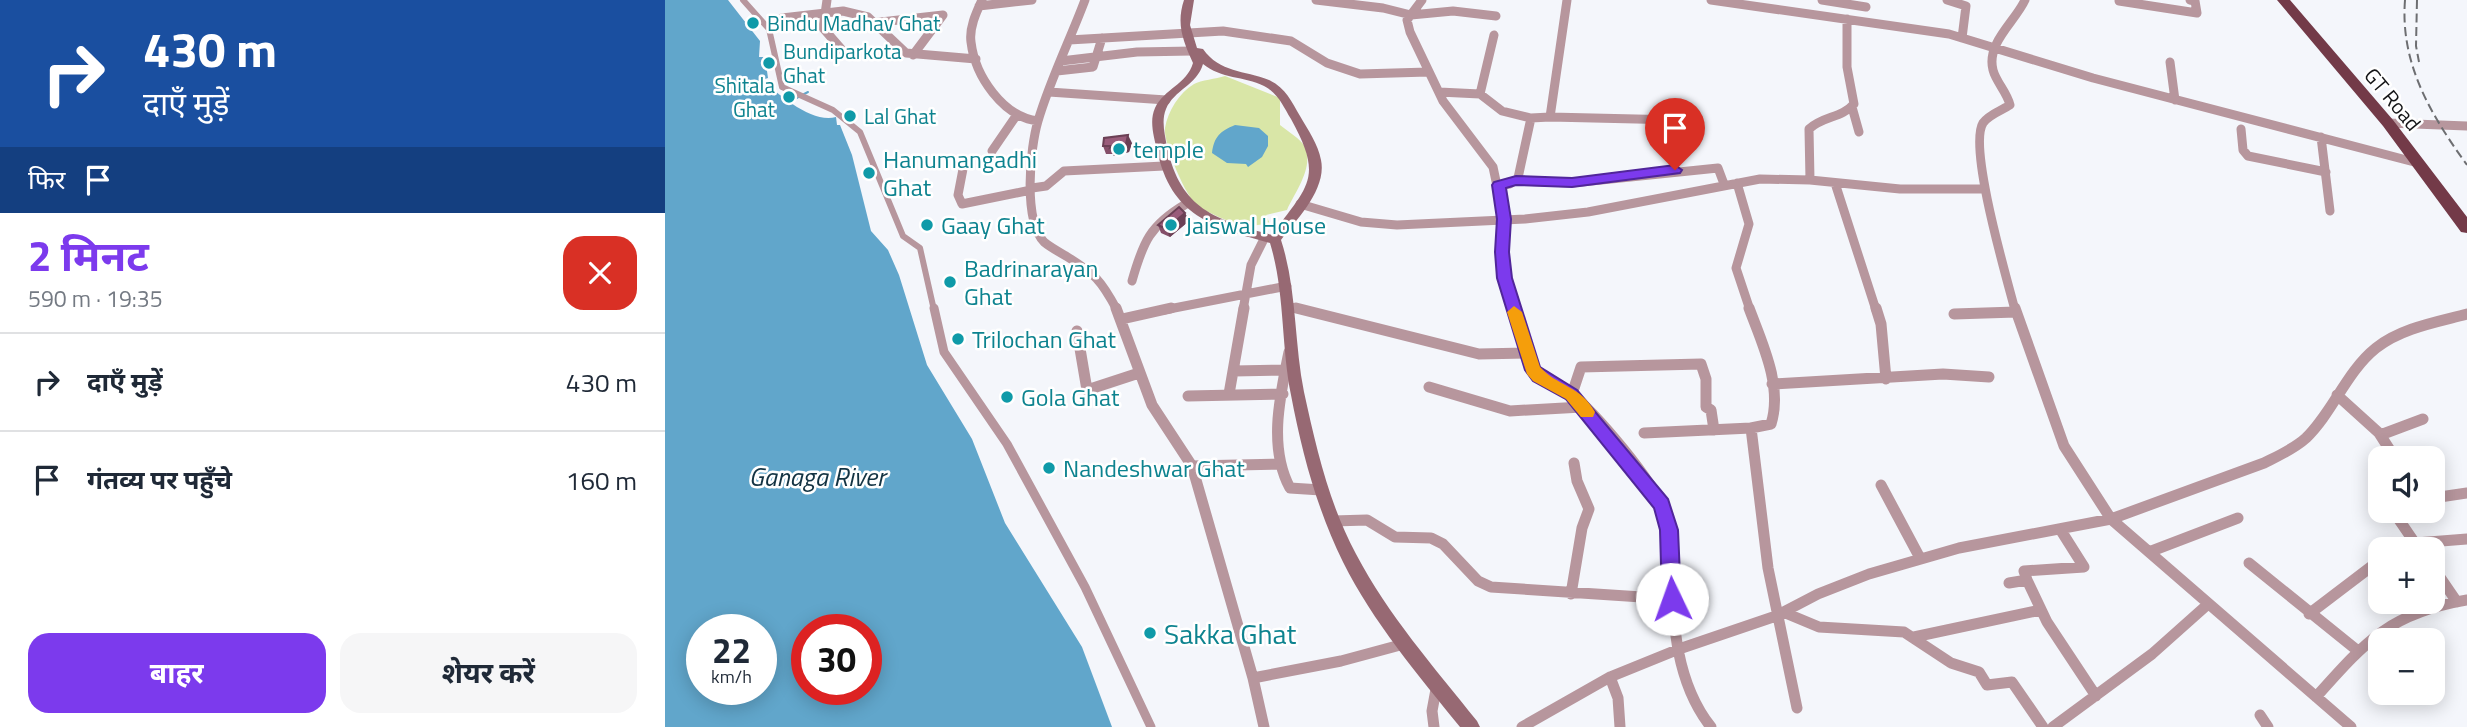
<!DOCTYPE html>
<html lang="hi">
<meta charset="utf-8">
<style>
body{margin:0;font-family:"Titillium Web","Noto Sans Devanagari",sans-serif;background:#f6f6f7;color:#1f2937;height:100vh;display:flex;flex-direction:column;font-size:26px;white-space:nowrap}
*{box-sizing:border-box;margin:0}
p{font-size:23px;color:#747a83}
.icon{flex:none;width:38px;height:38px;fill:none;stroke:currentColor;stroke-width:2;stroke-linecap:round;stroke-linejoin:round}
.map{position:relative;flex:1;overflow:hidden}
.drawer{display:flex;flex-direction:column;background:#fff;width:665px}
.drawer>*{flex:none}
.banner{background:#1a4fa0;color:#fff;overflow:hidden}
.fabs{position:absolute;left:1703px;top:446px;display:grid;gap:14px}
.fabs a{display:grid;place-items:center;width:77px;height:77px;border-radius:14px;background:#fff;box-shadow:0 4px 18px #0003;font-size:35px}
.speed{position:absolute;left:21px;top:614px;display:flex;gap:14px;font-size:35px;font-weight:700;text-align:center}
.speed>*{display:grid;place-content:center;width:91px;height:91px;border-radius:50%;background:#fff;box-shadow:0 4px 18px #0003;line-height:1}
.speed small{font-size:18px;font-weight:400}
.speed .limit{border:10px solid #d22;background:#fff;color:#111}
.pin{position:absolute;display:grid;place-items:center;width:60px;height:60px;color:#fff;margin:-72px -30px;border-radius:50% 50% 50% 0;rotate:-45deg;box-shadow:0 0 7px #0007}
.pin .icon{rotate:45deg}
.me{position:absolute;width:77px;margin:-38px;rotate:357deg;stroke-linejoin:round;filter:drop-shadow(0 0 5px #0008)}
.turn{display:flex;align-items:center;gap:24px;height:147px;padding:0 28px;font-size:32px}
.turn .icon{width:91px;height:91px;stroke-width:2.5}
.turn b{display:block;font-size:49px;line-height:60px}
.then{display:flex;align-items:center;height:66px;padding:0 28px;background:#0003;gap:14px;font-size:26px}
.round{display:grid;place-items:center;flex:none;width:74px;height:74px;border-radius:21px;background:#f6f6f7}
.summary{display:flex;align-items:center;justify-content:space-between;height:119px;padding:0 28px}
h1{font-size:42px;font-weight:700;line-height:52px;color:#7c3aed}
.cta{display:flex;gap:14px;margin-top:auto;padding:14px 28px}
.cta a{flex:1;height:80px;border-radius:21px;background:#7c3aed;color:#fff;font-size:28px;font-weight:700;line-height:80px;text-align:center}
.cta a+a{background:#f6f6f7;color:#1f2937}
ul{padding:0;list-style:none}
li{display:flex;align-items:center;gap:21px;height:98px;padding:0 28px;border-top:2px solid #e0e1e3}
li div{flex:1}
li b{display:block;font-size:26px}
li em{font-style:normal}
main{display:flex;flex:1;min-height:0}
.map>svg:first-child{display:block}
</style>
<main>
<section class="drawer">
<div class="banner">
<div class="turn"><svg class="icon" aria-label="right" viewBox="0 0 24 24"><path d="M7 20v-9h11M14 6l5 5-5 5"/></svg><div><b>430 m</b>दाएँ मुड़ें</div></div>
<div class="then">फिर<svg class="icon" aria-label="arrive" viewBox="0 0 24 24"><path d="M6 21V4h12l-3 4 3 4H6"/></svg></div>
</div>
<div class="summary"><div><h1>2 मिनट</h1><p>590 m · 19:35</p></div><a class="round" style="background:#d93025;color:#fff"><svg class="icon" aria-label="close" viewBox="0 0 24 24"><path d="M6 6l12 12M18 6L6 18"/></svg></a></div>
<ul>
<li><svg class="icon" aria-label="right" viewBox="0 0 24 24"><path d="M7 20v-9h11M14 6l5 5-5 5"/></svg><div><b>दाएँ मुड़ें</b></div><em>430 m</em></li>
<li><svg class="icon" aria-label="arrive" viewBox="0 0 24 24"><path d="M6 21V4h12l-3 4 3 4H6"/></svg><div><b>गंतव्य पर पहुँचे</b></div><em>160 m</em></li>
</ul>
<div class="cta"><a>बाहर</a><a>शेयर करें</a></div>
</section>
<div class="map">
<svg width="1802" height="727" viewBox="0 0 1802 727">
<rect width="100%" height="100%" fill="#f4f6fb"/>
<path fill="#d9e6a7" d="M560 76 615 98V125C622 131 636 139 640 147 649 168 630 192 622 210L601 215 605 224C596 224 586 227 578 225 565 223 544 213 533 206 520 197 498 142 500 128 503 111 514 93 529 84 536 80 551 79 560 76Z"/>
<path fill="#61a6cb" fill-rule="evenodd" d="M0 0H63L95 41 94 57H100L103 78 97 80C114 95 148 124 171 117L172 125H175L187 155 206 231 223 250 234 275 262 365 307 439 340 523 417 647 447 727H0ZM37 630H96V690H37ZM142 630H201V690H142Z
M570 125 594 128 603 136V146L597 157 583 167 581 164 562 163 547 153C549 137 555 131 570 125Z"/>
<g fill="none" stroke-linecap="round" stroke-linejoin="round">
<path stroke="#61a6cb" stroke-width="2" d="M122 103 143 92"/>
<path stroke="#b7969d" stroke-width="6" d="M78 0 104 29 117 87 168 110 195 132 238 236 255 248 269 310"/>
<path stroke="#b7969d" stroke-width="9" d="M269 308 279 352 342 444 420 587 486 727"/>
<path stroke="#b7969d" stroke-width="9" d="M162 0 158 28 178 51
M317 0C311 13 304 28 306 42 310 76 338 117 373 121
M420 0C405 40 385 80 373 121 365 148 358 220 379 242 385 247 394 252 401 256 430 274 436 280 452 310
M651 0 718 8 746 15 788 11 831 16
M757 0 742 20 745 32 778 101 828 167 839 219V278L849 310
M1046 0 1284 34 1428 78 1753 163
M1157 0 1201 7
M1282 0 1301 6 1297 38
M1454 1 1532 13 1530 1 1525 0
M314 6 367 0
M117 18 178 11 203 17 241 53 311 59
M207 23 278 15 248 55
M404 40 558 31 626 41 662 63 695 74 763 72
M396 61 472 52 527 51
M1505 62 1510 100
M392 71 428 67 437 38
M384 92 501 100
M774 92 815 94 837 111 866 118
M815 94 829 35
M1187 107 1194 132
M885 117 1014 120
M1723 123 1802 126
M1576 129 1578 150 1583 156 1661 172
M1656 137 1665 211
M327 151 351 116
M298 169 293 195 297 204 366 190
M1145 180 1144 129C1157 116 1177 118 1189 104L1182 67V19
M851 181 907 183 1053 168 1059 184
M1072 183 1084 224 1071 268 1085 310
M1170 183 1211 310
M834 185 845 184 853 178 866 118 885 117 902 0
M367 188 381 186 399 171 499 166
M635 204 696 222 732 225 860 219 923 212 1095 179 1145 180 1235 189H1320
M467 281C478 242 485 225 521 204
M623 306 638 310
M499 310 622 286
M578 310 586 265 600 237
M1350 310C1342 279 1303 147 1318 123 1323 115 1337 110 1345 105 1342 92 1331 82 1328 70 1321 43 1350 22 1360 0"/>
<path stroke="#b7969d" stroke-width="11" d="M451 308 487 405 527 466 588 678 599 727
M631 308 814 354 861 353
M848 308 868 370C879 380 893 384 904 392 932 414 987 480 1000 512 1008 530 1005 551 1006 570 1008 624 1011 683 1046 727
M1084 308C1097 343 1118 386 1106 424L1086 428 1103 568 1132 708
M1211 308 1216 324 1221 379
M1350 308 1399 446 1446 519 1686 727
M1289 314 1351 312
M457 319 506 308
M412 331 422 390 474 373
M624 352C615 396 603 447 625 488L656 490
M569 371 620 370
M1107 384 1278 374 1324 377
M764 387 845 411 917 407
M564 394 579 308
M907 394 916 367 1036 364 1041 379V407L1046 410 1049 430
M1672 395 1714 433 1718 434 1758 419
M523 396 618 394
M979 433 1086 428
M1714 433 1730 458
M527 466 615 464
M1216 485 1255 558
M1715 486H1710L1715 493
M1768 498 1802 493
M1728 511 1754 549
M668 521 702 520 730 537 766 538 778 544 813 581 826 587 1007 599
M1738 550 1751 543 1802 539
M1484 552 1573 518
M1584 563 1693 651
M1768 567 1792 602
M1362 580 1382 622 1431 696
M1344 583 1362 580 1359 571 1419 567 1395 529
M906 594 917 528 924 509 912 481 909 463
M1118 612 1154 627 1239 632 1286 663 1314 672 1322 685 1347 682 1378 727
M1644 614 1715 560
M1249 637 1376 610
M945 677 953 698 955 727
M588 678 676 661 739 644
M1651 697C1701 641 1725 613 1802 600
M1595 715 1603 727
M769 727 767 711 772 684
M857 727 945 677 1014 649 1111 616 1153 594 1204 574 1294 548 1446 519 1599 463C1613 456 1629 449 1641 438 1668 412 1681 372 1711 348 1736 328 1772 322 1802 314
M1388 727 1487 654 1542 605"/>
<path fill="#976973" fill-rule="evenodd" d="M519 0H529L525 25 532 48 538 49C555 73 579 70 604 80 620 87 627 102 635 116 643 130 653 144 656 160 662 189 632 219 616 240 632 289 629 342 639 392 651 447 664 504 691 554 723 615 769 667 812 721L815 727H795C753 675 708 622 678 562 652 509 637 453 626 395 616 345 620 292 605 243 547 227 506 216 492 150 489 137 484 121 490 108 499 89 522 84 528 63 518 41 511 24 519 0ZM538 64C556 79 579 76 599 86 613 93 618 106 626 119 659 179 643 185 607 235 550 219 516 210 502 147 500 135 496 121 501 109 509 90 532 85 538 64Z"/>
<path fill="#733a48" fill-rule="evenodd" d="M1612 0H1625L1728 120 1802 217V233L1796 232 1718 126Z"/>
<path stroke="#6d6e71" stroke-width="2" stroke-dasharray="9 4.5" stroke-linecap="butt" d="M1740 0C1735 64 1766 115 1802 165
M1752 0 1751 46 1754 62"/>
</g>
<path fill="#844f69" d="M467 143 464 152 449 156 448 154H441L438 146Z
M520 213 524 221 505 237 496 233 493 225Z"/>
<path fill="#6b4055" d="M463 135 467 143 464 152 449 156 445 148Z
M520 213 524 221 505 237 501 229Z"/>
<path fill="#995c7a" stroke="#6b4055" stroke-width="2" d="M463 135 461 144 445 148 446 146H438L439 138Z
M514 207 520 213 501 229 493 225Z"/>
<path fill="#7c3aed" stroke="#51269a" stroke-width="2" d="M1010 165 1017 170 1015 173 907 187 851 185 841 188 846 219 844 252 847 278 875 367 912 390 1003 499 1013 530 1016 599 1014 605 1007 608 1000 605 997 599 995 530 989 508 901 399 868 381 860 370 832 278 830 252 832 219 827 185 829 182 851 176 907 178Z"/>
<path fill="#f59e0b" d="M849 306 857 312 875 367C892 386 916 386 930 412L928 417H916L901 399 868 381 862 374 842 312Z"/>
<g fill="#0f9aa8" stroke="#fff" stroke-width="2.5">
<circle cx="88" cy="23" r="7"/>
<circle cx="104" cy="63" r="7"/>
<circle cx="124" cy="97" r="7"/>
<circle cx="185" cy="116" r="7"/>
<circle cx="454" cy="149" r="7"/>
<circle cx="204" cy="173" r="7"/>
<circle cx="262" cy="225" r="7"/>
<circle cx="506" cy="225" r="7"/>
<circle cx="285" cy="282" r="7"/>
<circle cx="293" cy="339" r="7"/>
<circle cx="342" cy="397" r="7"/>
<circle cx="384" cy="468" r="7"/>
<circle cx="485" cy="633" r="7"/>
</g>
<g text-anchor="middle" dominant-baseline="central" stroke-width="5" stroke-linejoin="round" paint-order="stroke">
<g font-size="21" fill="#0d838f" stroke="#fff" text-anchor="start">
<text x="102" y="23">Bindu Madhav Ghat</text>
<text x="118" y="51">Bundiparkota<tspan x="118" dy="24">Ghat</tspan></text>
<text x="110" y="85" text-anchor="end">Shitala<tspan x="110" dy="24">Ghat</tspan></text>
<text x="199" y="116">Lal Ghat</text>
</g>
<g font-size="21" fill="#141517" stroke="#fff">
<text transform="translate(1728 99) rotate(50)">GT Road</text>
</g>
<g font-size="24" fill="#0d838f" stroke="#fff" text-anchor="start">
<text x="468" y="149">temple</text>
<text x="218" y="159">Hanumangadhi<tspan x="218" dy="28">Ghat</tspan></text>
<text x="276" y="225">Gaay Ghat</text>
<text x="520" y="225">Jaiswal House</text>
<text x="299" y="268">Badrinarayan<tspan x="299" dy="28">Ghat</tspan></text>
<text x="307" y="339">Trilochan Ghat</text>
<text x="356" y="397">Gola Ghat</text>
<text x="398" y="468">Nandeshwar Ghat</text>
</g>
<g font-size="26" font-style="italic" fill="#133343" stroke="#fff">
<text x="152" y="476">Ganaga River</text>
</g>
<g font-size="28" fill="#0d838f" stroke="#fff" text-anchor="start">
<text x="499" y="633">Sakka Ghat</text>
</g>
</g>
</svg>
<div class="fabs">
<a><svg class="icon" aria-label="sound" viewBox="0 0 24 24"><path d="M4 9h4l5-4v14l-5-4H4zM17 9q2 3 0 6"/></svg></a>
<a>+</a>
<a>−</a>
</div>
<div class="speed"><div>22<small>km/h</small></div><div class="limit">30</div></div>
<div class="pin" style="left:1010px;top:170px;background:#d93025"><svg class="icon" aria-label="arrive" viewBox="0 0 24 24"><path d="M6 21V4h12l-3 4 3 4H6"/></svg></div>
<svg class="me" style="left:1007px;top:599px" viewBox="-20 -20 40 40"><circle r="19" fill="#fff"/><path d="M0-13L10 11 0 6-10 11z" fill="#7c3aed"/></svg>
</div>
</main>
